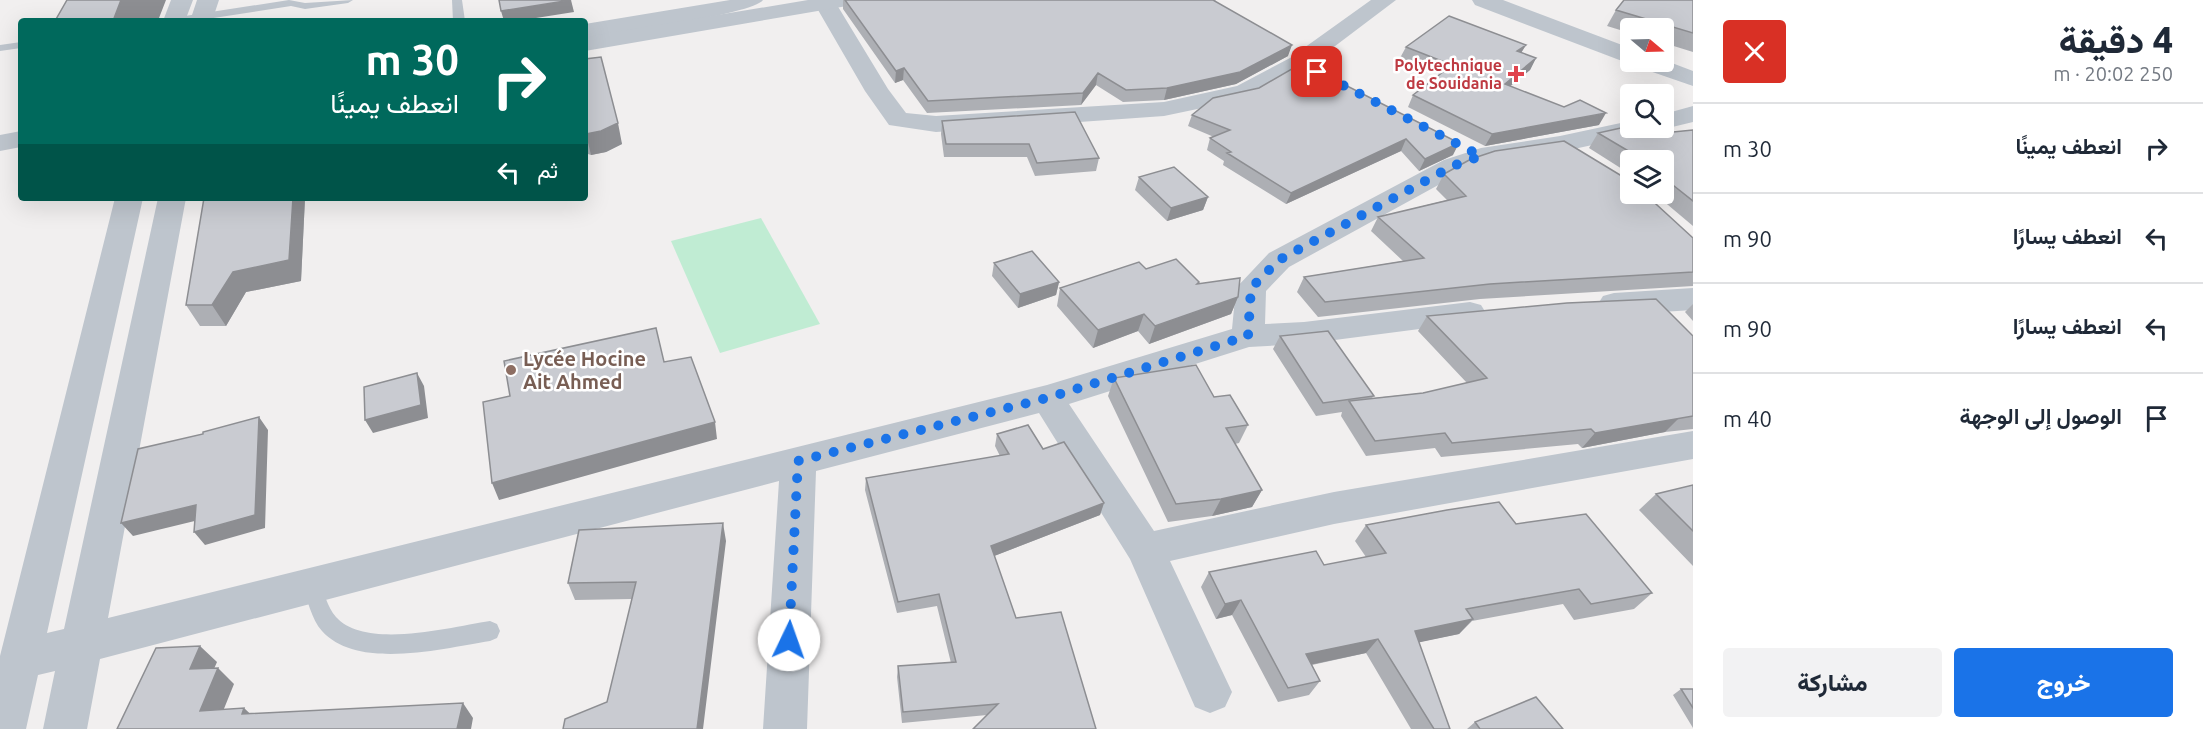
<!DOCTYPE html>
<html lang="ar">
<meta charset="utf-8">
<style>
body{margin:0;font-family:Ubuntu,Vazirmatn,sans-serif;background:#f2f2f3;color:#1f2937;direction:rtl;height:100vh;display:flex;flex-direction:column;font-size:22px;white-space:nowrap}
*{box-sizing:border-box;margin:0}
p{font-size:20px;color:#747a83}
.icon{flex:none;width:33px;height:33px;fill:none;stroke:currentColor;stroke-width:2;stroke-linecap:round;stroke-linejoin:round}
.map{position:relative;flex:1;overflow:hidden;direction:ltr}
.sheet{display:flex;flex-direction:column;background:#fff;width:510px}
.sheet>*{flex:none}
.hud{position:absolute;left:18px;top:18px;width:570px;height:183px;border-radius:6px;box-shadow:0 6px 24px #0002;direction:rtl;background:#00695c;color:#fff;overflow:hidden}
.needle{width:39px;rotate:109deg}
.controls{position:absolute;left:1620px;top:18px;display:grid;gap:12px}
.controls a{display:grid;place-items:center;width:54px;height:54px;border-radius:6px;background:#fff;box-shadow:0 6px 24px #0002;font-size:30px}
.pin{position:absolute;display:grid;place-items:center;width:51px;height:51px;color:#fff;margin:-26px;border-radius:12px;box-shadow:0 3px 9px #0006}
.me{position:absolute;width:66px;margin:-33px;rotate:3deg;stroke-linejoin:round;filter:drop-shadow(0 0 4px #0008)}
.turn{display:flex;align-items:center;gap:21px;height:126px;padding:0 30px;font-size:27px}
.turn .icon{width:78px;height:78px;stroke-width:2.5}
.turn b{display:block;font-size:42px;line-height:51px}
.then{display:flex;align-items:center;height:57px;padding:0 30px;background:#0003;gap:12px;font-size:22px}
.round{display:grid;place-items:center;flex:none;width:63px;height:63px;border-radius:6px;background:#f2f2f3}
.overview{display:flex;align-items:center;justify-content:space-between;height:102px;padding:0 30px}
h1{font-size:36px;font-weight:800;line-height:45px}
.action{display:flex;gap:12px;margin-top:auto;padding:12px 30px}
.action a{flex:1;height:69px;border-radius:6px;background:#1a73e8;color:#fff;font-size:24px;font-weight:800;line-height:69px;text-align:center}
.action a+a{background:#f2f2f3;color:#1f2937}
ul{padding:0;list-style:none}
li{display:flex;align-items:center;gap:18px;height:90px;padding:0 30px;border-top:2px solid #e0e1e3}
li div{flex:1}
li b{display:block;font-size:22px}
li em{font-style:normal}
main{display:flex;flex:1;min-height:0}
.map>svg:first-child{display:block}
</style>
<main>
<section class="sheet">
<div class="overview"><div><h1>4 دقيقة</h1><p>250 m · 20:02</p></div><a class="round" style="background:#d93025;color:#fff"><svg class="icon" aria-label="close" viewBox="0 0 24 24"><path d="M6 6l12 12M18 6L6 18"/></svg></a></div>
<ul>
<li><svg class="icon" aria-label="right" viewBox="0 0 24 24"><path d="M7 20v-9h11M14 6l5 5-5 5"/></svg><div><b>انعطف يمينًا</b></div><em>30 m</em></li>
<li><svg class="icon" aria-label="left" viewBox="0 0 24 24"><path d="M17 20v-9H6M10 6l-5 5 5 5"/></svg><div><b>انعطف يسارًا</b></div><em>90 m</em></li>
<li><svg class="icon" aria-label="left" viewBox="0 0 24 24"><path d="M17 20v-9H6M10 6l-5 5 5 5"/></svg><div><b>انعطف يسارًا</b></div><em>90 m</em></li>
<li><svg class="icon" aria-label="arrive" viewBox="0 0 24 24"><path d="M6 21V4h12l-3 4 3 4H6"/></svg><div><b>الوصول إلى الوجهة</b></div><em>40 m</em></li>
</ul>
<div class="action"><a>خروج</a><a>مشاركة</a></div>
</section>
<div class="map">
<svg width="1693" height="729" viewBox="0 0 1693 729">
<rect width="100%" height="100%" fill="#f1efef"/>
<path fill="#c0ecd3" d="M761 218 820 324 720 353 671 241Z"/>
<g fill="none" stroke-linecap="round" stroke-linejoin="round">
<path fill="#bec5cd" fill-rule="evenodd" d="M289 0 305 3 353 0 348 3 305 9 291 6 194 21H166L172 18Z
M452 0H462L465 21H453Z
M21 42V48L0 51V45Z
M311 576 318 579C324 591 327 607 336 617 365 650 451 627 490 621L497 624 500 631 497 638 490 641C444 648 358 671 322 631 311 619 308 599 301 585L304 579Z"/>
<path fill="#bec5cd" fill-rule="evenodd" d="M171 0H193L185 21H163Z
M197 0H219L212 21H190Z
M730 0H763C752 15 611 33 585 38V24Z
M816 0H834L888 89 906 113 936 116 1164 102 1237 86 1290 58 1371 0H1396L1306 68 1254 97 1245 99 1164 116 936 132 889 125 865 91 814 3Z
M1693 106V122L1664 129 1660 128H1664V114Z
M1630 121V128H1647L1643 133 1634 136 1560 152 1486 163 1462 172 1289 267 1266 291 1265 324 1304 322 1470 302 1481 305 1486 313 1481 321 1304 344 1249 347 1069 404 1154 531 1334 492 1693 431V459L1334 524 1170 561 1232 692 1225 707 1210 713 1195 707 1130 559 1039 413 816 471 807 729H763L779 481 100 659 87 729H43L55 671 38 675 26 729H0V656L115 198H143L47 633 64 629 158 198H186L108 618 1047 385 1232 329 1236 288 1269 253 1444 160 1481 148 1560 136Z
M1693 288V310L1614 315 1603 312 1598 304 1603 296 1614 293Z"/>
<path fill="#bec5cd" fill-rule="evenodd" d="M808 0H858L855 5 847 6 585 51V37Z
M1472 0H1503L1630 48V62L1664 60 1693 71V86L1638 67 1634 62 1622 61 1475 5Z
M21 131V147L0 151V135Z"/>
</g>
<path fill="#adafb4" d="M843 0H1216L1215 1 1288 56 1236 84 1164 100 1123 102 1096 85 1081 105 927 113 903 80 895 83 843 9Z
M1693 0V52L1664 43V28H1630V33L1607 26 1616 10Z
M1526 45 1521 53 1536 58 1530 70 1510 86 1599 125 1485 146 1408 107 1413 95 1440 74 1400 58 1406 47Z
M585 59 622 144 606 152 591 155 585 153Z
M1259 88 1453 155 1419 171 1401 151 1286 204 1223 165 1224 161 1207 150 1210 138 1214 137 1188 126 1192 115Z
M942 121 1099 158 1096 171 1035 176 1027 157H944L941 134Z
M1693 130V226L1655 194H1664V160H1630V174L1589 148 1598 133 1653 134Z
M1444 174 1693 238V286L1480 299 1318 317 1297 292 1304 277 1403 261 1371 231 1378 217 1447 200 1436 189Z
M1139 177 1208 197 1203 210 1167 221 1135 190Z
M204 198H305L301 281 246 292 226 326H200L186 305Z
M994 263 1059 282 1056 295 1018 308 992 276Z
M1146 269 1199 283 1238 297 1231 314 1149 344 1138 331 1093 348 1057 306 1060 288Z
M1693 304V321L1685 312Z
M1427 316 1693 336V429L1665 432 1582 448 1578 444 1441 457 1435 448 1366 456 1341 416 1342 412 1316 416 1273 349 1280 336 1374 396 1372 398 1423 393 1467 383 1418 331Z
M1114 378 1214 397 1248 425 1239 443 1235 444 1262 490 1252 507 1212 516 1168 522 1108 396Z
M997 434 1043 449 1104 503 1100 515 994 556 1016 618 1096 729 987 715 902 723 897 677 898 666 951 663 937 606 897 613 865 490 866 478 1000 456 995 446Z
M1693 485V566L1639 510 1656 494Z
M1516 524 1652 593 1634 609 1574 620 1563 604 1472 621 1459 634 1419 642 1450 729H1411L1366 653 1312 665 1320 681 1309 695 1278 702 1232 615 1216 619 1201 587 1209 572 1324 565 1366 557 1355 541 1366 525Z
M726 541 607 702 632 599 575 600 568 583Z
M1681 689H1693V728L1673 695Z
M1475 722 1563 729H1467Z"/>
<path fill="#8d8e92" d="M121 0H166L159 18 136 21H113Z
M571 0 574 12 517 21H504L501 11Z
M1292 45 1288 56 1236 84 1164 100 1167 88Z
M1526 45 1519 56 1517 51Z
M1536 58 1530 70 1498 96 1505 84Z
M904 68 903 80 895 83 896 71Z
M1098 73 1096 85 1081 105 1083 93Z
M1606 113 1599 125 1485 146 1492 134Z
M618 123 622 144 606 152 591 155 586 134Z
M1406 139 1401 151 1286 204 1291 193Z
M1459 143 1453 155 1419 171 1425 159Z
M1208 197 1203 210 1167 221 1171 208Z
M293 198H305L301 281 246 292 226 326 212 305 233 272Z
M1059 282 1056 295 1018 308 1020 294Z
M1238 297 1231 314 1149 344 1155 326Z
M1144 314 1138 331 1093 348 1098 330Z
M417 373 424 386 428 418 373 433 365 420Z
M259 417 268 430 265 528 205 545 194 532Z
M1680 417 1665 432 1582 448 1595 433Z
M715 422 717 439 499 500 492 483Z
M1262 490 1252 507 1212 516 1221 499Z
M1104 503 1100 515 989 558 991 546Z
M196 505 207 518 133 536 121 523Z
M723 523 726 541 703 729H697Z
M1241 600 1232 615 1216 619 1225 604Z
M1473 619 1459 634 1402 646 1415 631Z
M1378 639 1366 653 1295 668 1306 654Z
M200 646 217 662 207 685 190 669Z
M218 668 234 684 217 726 200 711Z
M463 703 473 718 471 729H457Z
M244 708 260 723 242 714Z"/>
<path fill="#c9cbd1" stroke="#8d8e92" stroke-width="1.5" d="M67 0H121L113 21H55Z
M499 0H571L501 11Z
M845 0H1213L1292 45 1240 72 1167 88 1126 90 1098 73 1083 93 928 101 904 68 896 71Z
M1624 0H1693V33L1616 10Z
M1449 16 1526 45 1517 51 1536 58 1505 84 1564 107 1580 100 1606 113 1492 134 1413 95 1452 65 1406 47Z
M601 57 618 123 601 131 586 134 585 133V59Z
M1302 63 1459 143 1425 159 1406 139 1291 193 1227 153 1231 152 1210 138 1230 130 1192 115 1213 98 1259 88Z
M1075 112 1099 158 1037 163 1029 144H946L942 121Z
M1630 126V128H1641L1653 134 1693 130V201L1664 178V160H1642V159L1598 133Z
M1564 141 1630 181V194H1645L1693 238V272L1490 284 1325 302 1304 277 1424 258 1378 217 1466 196 1444 174 1471 159 1495 151Z
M1174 167 1208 197 1171 208 1139 177Z
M204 198H293L289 260 233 272 212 305H186Z
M1032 251 1059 282 1020 294 994 263Z
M1176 259 1199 282 1197 284 1240 278 1238 297 1155 326 1144 314 1098 330 1060 288 1139 262 1146 269Z
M1656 299 1693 336V416L1595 433 1591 429 1452 443 1445 433 1375 441 1349 401 1423 393 1487 378 1427 316 1567 303Z
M656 328 664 362 691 357 715 422 492 483 483 402 510 396 504 361Z
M1328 331 1374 396 1323 403 1280 336Z
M1196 365 1214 397 1230 395 1248 425 1226 428 1262 490 1221 499 1176 504 1114 378Z
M417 373 421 405 365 420 364 387Z
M259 417 255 515 194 532 196 505 121 523 138 449 203 434V432Z
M1028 425 1043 449 1064 442 1104 503 991 546 1016 618 1061 612 1096 729H973L998 704 903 712 898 666 956 662 939 594 898 602 866 478 1009 454 997 434Z
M1693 485V531L1656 494Z
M1499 502 1516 524 1586 514 1652 593 1591 604 1579 589 1466 609 1473 619 1415 631 1450 729H1434L1378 639 1306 654 1320 681 1288 688 1241 600 1225 604 1209 572 1316 551 1324 565 1386 553 1366 525 1447 510Z
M723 523 697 729H563L565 719 607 702 636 582 568 583 579 530Z
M200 646 190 669 218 668 200 711 244 708 242 714 463 703 457 729H117L156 648Z
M1681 689H1693V708Z
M1536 697 1563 729H1480L1475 722Z"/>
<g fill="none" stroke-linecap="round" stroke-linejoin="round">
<path stroke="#1a73e8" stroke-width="10" stroke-dasharray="0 18" d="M789 640 798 461 1047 398 1248 336 1251 288 1279 260 1453 166 1481 156 1317 72"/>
</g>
<path fill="#e0444e" stroke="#fff" stroke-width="2" d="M1513 65h6v6h6v6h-6v6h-6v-6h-6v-6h6z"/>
<circle fill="#8d6e63" stroke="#fff" stroke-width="2" cx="511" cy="370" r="6"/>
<g text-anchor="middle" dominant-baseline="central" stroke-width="5" stroke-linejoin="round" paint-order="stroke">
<g font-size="16" font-weight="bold" fill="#be3a42" stroke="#fff" text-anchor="end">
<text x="1502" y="65">Polytechnique<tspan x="1502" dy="18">de Souidania</tspan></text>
</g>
<g font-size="20" font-weight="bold" fill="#785e54" stroke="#fff" text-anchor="start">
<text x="523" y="358">Lycée Hocine<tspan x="523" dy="23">Ait Ahmed</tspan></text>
</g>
</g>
</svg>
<div class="controls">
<a><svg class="needle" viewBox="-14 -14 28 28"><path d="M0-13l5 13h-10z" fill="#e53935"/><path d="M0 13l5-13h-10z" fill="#747a83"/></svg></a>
<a><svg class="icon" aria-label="search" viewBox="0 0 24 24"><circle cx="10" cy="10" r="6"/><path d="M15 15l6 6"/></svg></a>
<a><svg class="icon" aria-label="layers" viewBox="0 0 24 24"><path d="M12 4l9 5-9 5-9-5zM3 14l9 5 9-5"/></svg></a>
</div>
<div class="pin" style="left:1317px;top:72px;background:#d93025"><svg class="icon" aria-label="arrive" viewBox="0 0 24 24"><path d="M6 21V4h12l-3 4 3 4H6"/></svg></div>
<svg class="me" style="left:789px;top:640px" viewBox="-20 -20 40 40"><circle r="19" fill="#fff"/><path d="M0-13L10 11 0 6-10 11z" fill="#1a73e8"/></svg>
<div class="hud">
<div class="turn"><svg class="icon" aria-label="right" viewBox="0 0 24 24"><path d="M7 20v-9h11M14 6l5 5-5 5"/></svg><div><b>30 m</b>انعطف يمينًا</div></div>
<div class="then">ثم<svg class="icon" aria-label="left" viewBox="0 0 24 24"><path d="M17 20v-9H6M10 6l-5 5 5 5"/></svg></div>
</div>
</div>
</main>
